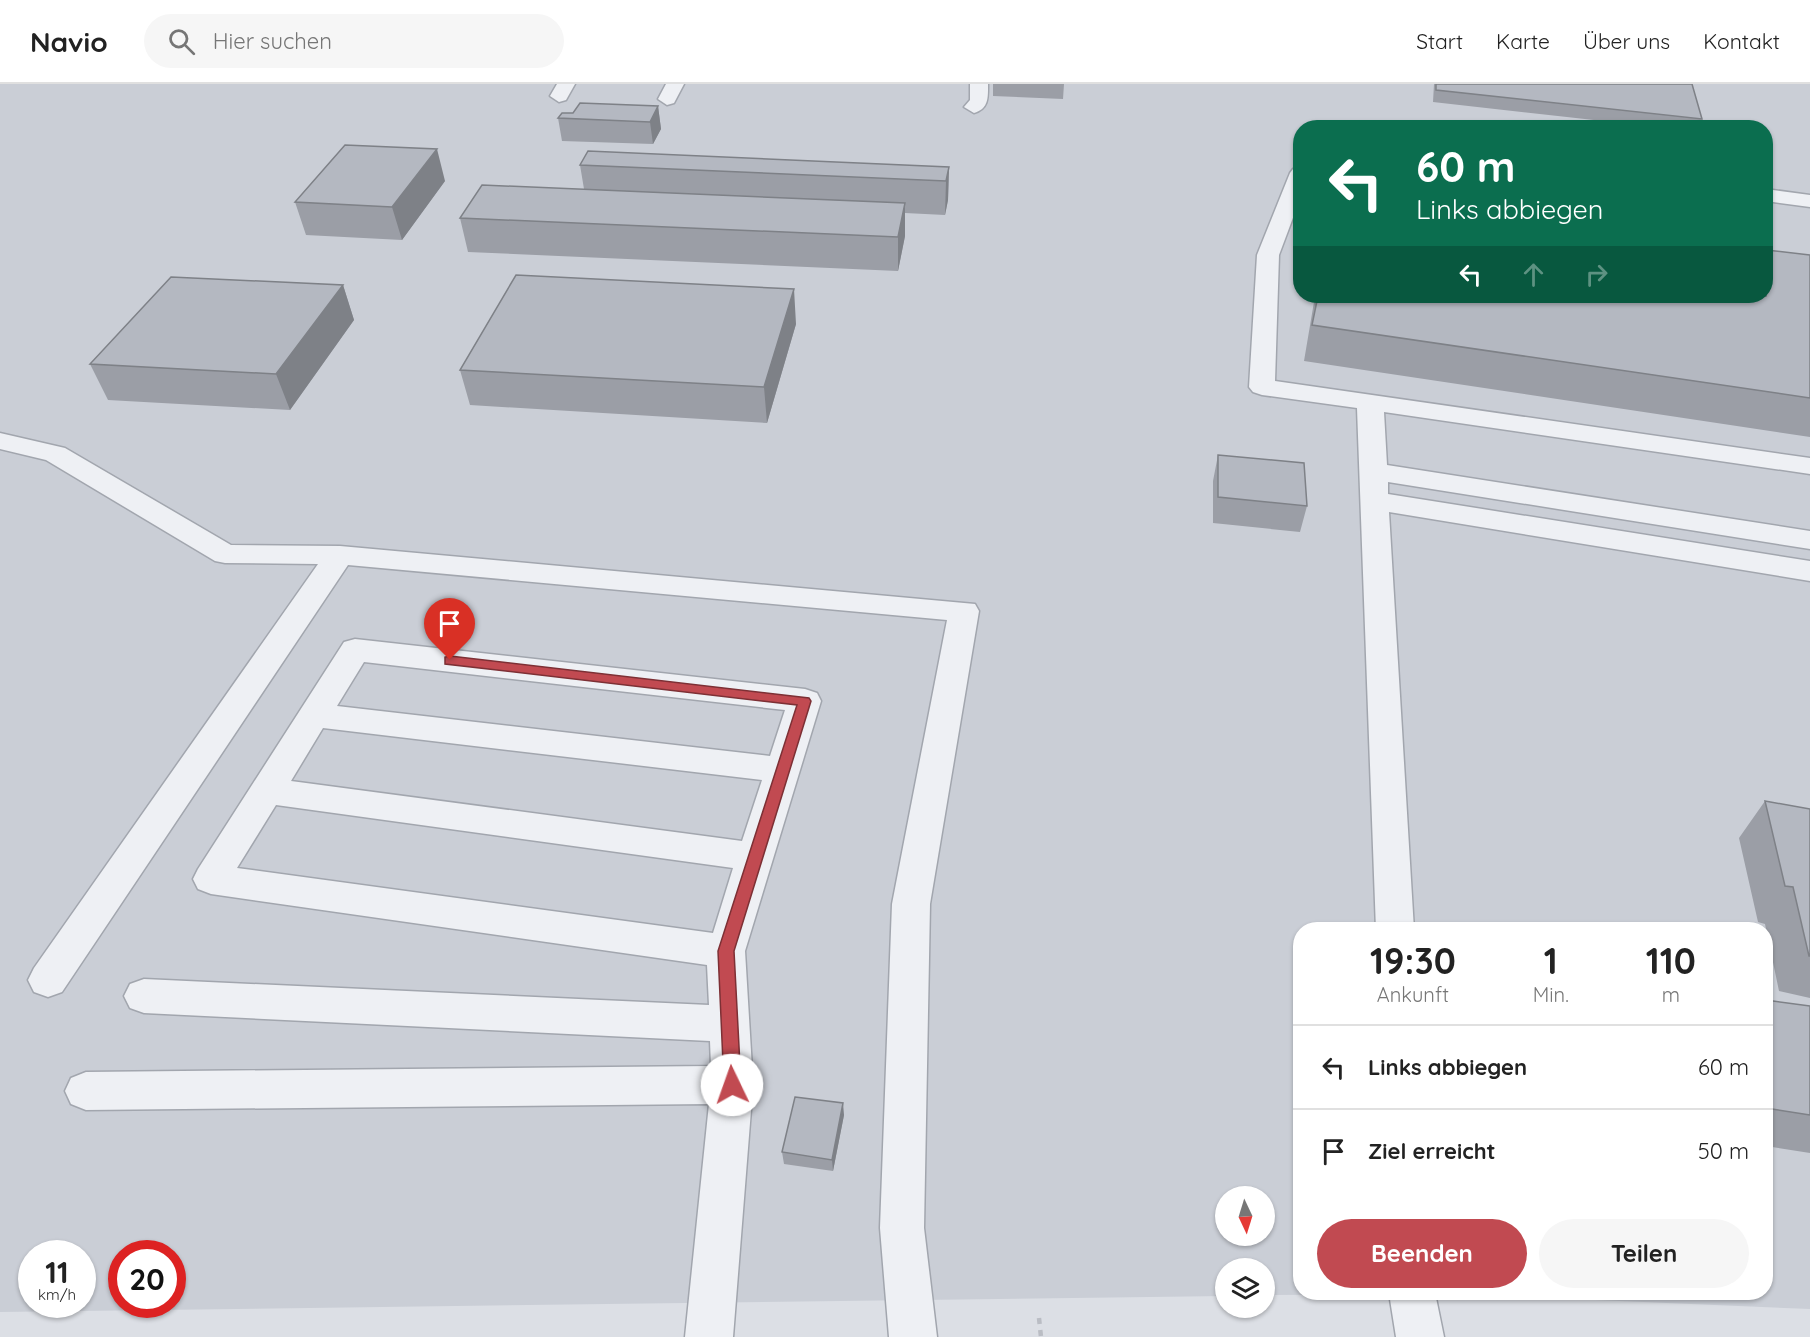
<!DOCTYPE html>
<html lang="de">
<meta charset="utf-8">
<style>
body{margin:0;font-family:Quicksand,sans-serif;background:#f6f6f6;color:#222;height:100vh;display:flex;flex-direction:column;font-size:22px;white-space:nowrap}
*{box-sizing:border-box;margin:0}
p{font-size:20px;color:#767676}
.icon{flex:none;width:33px;height:33px;fill:none;stroke:currentColor;stroke-width:2;stroke-linecap:round;stroke-linejoin:round}
.map{position:relative;flex:1;overflow:hidden}
.drawer{position:absolute;left:1293px;top:838px;width:480px;height:378px;display:flex;flex-direction:column;background:#fff;border-radius:24px;box-shadow:0 2px 4px #0004}
.drawer>*{flex:none}
.guide{position:absolute;left:1293px;top:36px;width:480px;height:183px;border-radius:24px;box-shadow:0 2px 4px #0004;background:#0b6e4f;color:#fff;overflow:hidden}
.needle{width:39px;rotate:176deg}
.buttons{position:absolute;left:1215px;top:1102px;display:grid;gap:12px}
.buttons a{display:grid;place-items:center;width:60px;height:60px;border-radius:50%;background:#fff;box-shadow:0 2px 4px #0004;font-size:30px}
.speed{position:absolute;left:18px;top:1156px;display:flex;gap:12px;font-size:30px;font-weight:700;text-align:center}
.speed>*{display:grid;place-content:center;width:78px;height:78px;border-radius:50%;background:#fff;box-shadow:0 2px 4px #0004;line-height:1}
.speed small{font-size:15px;font-weight:400}
.speed .limit{border:9px solid #d22;background:#fff;color:#111}
.pin{position:absolute;display:grid;place-items:center;width:51px;height:51px;color:#fff;margin:-62px -26px;border-radius:50% 50% 50% 0;rotate:-45deg;box-shadow:0 0 6px #0007}
.pin .icon{rotate:45deg}
.me{position:absolute;width:66px;margin:-33px;rotate:357deg;stroke-linejoin:round;filter:drop-shadow(0 0 4px #0008)}
.turn{display:flex;align-items:center;gap:21px;height:126px;padding:0 24px;font-size:27px}
.turn .icon{width:78px;height:78px;stroke-width:2.5}
.turn b{display:block;font-size:42px;line-height:51px}
.lanes{display:flex;align-items:center;height:57px;padding:0 24px;background:#0003;justify-content:center;gap:30px;direction:ltr}
.lanes .off{opacity:.35}
.eta{display:flex;justify-content:space-evenly;align-items:center;height:102px;text-align:center}
.eta b{font-size:36px;font-weight:700;line-height:42px}
.primary-button{display:flex;gap:12px;margin-top:auto;padding:12px 24px}
.primary-button a{flex:1;height:69px;border-radius:36px;background:#c14a51;color:#fff;font-size:24px;font-weight:700;line-height:69px;text-align:center}
.primary-button a+a{background:#f6f6f6;color:#222}
ul{padding:0;list-style:none}
li{display:flex;align-items:center;gap:18px;height:84px;padding:0 24px;border-top:2px solid #e0e0e0}
li div{flex:1}
li b{display:block;font-size:22px}
li em{font-style:normal}
header{display:flex;align-items:center;gap:36px;box-sizing:border-box;height:84px;padding:0 30px;background:#fff;border-bottom:2px solid #e0e0e0}
header strong{font-size:28px}
nav{display:flex;gap:33px;margin-inline-start:auto;font-size:21px}
.search{width:420px;height:54px;background:#f6f6f6;display:flex;align-items:center;gap:15px;box-sizing:border-box;padding:0 21px;border-radius:33px;color:#767676;font-size:22px}
.map>svg:first-child{display:block}
</style>
<header>
<strong>Navio</strong>
<div class="search"><svg class="icon" aria-label="search" viewBox="0 0 24 24"><circle cx="10" cy="10" r="6"/><path d="M15 15l6 6"/></svg>Hier suchen</div>
<nav><a>Start</a><a>Karte</a><a>Über uns</a><a>Kontakt</a></nav>
</header>
<div class="map">
<svg width="1810" height="1253" viewBox="0 0 1810 1253">
<rect width="100%" height="100%" fill="#dcdfe5"/>
<path fill="#caced6" fill-rule="evenodd" d="M0 0H1810V1225L1449 1210 1265 1211 1264 1185H1226L1225 1212 0 1228ZM1300 44H1766V212H1300ZM1300 846H1766V1209H1300ZM1226 1113H1264V1152H1226ZM32 1170H82V1221H32ZM122 1170H172V1221H122Z"/>
<g fill="none" stroke-linecap="round" stroke-linejoin="round">
<g stroke="#a2a6ae" stroke-width="3">
<path id="minor" d="M557 0H575L566 16 559 18 550 12Z
M666 0H684L674 19 667 21 658 15Z
M970 0H988C988 13 989 25 974 29L964 23 970 16Z
M1300 83V115L1279 171 1275 297 1810 374V390L1384 328 1387 381 1810 447V465L1388 398V410L1810 477V497L1389 428 1414 846H1376L1357 324 1262 311 1253 308 1249 303 1257 171 1290 89 1293 85Z
M1766 105 1810 111V123L1766 117Z
M0 349 65 364 231 461 340 462 975 520 979 527 930 820 924 1144 937 1253H889L880 1144 892 820 947 536 348 481 62 908 48 913 34 908 28 896 34 884 318 480 225 479 215 477 46 376 0 365Z
M355 555 805 605 817 609 821 617 745 867 753 1001 733 1253H685L709 1020 86 1026 71 1020 65 1007 71 994 86 988 711 982 710 957 144 929 130 924 124 912 130 900 144 895 709 921 707 881 211 810 198 805 193 795 198 785 344 558ZM364 578 785 626 770 672 337 622ZM323 644 762 696 742 757 291 697ZM276 721 733 784 713 849 237 784Z
M1389 1209H1435L1444 1253H1396Z"/>
</g>
<path stroke="#babdc4" stroke-width="4.5" stroke-dasharray="6 6" stroke-linecap="butt" d="M1039 1234 1041 1253"/>
<use href="#minor" fill="#eef0f4" fill-rule="evenodd"/>
</g>
<path fill="#9b9ea6" d="M993 0H1064L1063 15 993 12Z
M1434 0H1692L1702 35 1699 44H1666L1433 18Z
M658 22 661 45 653 60 562 57 558 34 573 29Z
M580 81 949 83 948 116 945 131 905 129V152L898 187 468 168 460 134 584 105Z
M445 97 402 156 306 151 295 118Z
M1810 171V353L1304 277 1315 212H1766Z
M343 201 354 236 290 326 108 316 90 280Z
M796 240 767 339 470 321 460 286Z
M1218 371 1307 422 1300 448 1213 439V397Z
M1765 717 1810 725V914L1779 907 1765 840 1758 838 1739 754Z
M1766 916 1810 922V1069L1766 1062Z
M844 1031 833 1087 784 1080 782 1068Z"/>
<path fill="#7e8187" d="M658 22 661 45 653 60 650 38Z
M437 65 445 97 402 156 392 123Z
M949 83 948 116 945 131 946 97Z
M905 119V152L898 187V153Z
M343 201 354 236 290 326 276 290Z
M794 205 796 240 767 339 764 303Z
M843 1019 844 1031 833 1087 832 1076Z"/>
<path fill="#b4b8c1" stroke="#7e8187" stroke-width="1.5" d="M1436 0H1692L1702 35 1436 6Z
M580 19 658 22 650 38 558 34 562 29H573Z
M345 61 437 65 392 123 295 118Z
M588 67 949 83 946 97 580 81Z
M482 101 905 119 898 153 460 134Z
M1766 166 1810 171V314L1312 241 1318 212H1766Z
M516 191 794 205 764 303 460 286Z
M171 193 343 201 276 290 90 280Z
M1218 371 1304 379 1307 422 1218 413Z
M1765 717 1810 725V872H1809L1793 803 1785 802Z
M1766 916 1810 922V1031L1766 1024Z
M795 1013 843 1019 832 1076 782 1068Z"/>
<path fill="#c14a51" stroke="#7d3035" stroke-width="1.5" d="M450 572 809 614 811 617 734 867 741 1001 739 1006 732 1009 726 1006 724 1001 718 867 797 621 445 580V573Z"/>
</svg>
<div class="buttons">
<a><svg class="needle" viewBox="-14 -14 28 28"><path d="M0-13l5 13h-10z" fill="#e53935"/><path d="M0 13l5-13h-10z" fill="#767676"/></svg></a>
<a><svg class="icon" aria-label="layers" viewBox="0 0 24 24"><path d="M12 4l9 5-9 5-9-5zM3 14l9 5 9-5"/></svg></a>
</div>
<div class="speed"><div>11<small>km/h</small></div><div class="limit">20</div></div>
<div class="pin" style="left:450px;top:576px;background:#d93025"><svg class="icon" aria-label="arrive" viewBox="0 0 24 24"><path d="M6 21V4h12l-3 4 3 4H6"/></svg></div>
<svg class="me" style="left:732px;top:1001px" viewBox="-20 -20 40 40"><circle r="19" fill="#fff"/><path d="M0-13L10 11 0 6-10 11z" fill="#c14a51"/></svg>
<div class="guide">
<div class="turn"><svg class="icon" aria-label="left" viewBox="0 0 24 24"><path d="M17 20v-9H6M10 6l-5 5 5 5"/></svg><div><b>60 m</b>Links abbiegen</div></div>
<div class="lanes"><svg class="icon" aria-label="left" viewBox="0 0 24 24"><path d="M17 20v-9H6M10 6l-5 5 5 5"/></svg><svg class="icon off" aria-label="ahead" viewBox="0 0 24 24"><path d="M12 20V5M6 11l6-6 6 6"/></svg><svg class="icon off" aria-label="right" viewBox="0 0 24 24"><path d="M7 20v-9h11M14 6l5 5-5 5"/></svg></div>
</div>
<section class="drawer">
<div class="eta">
<div><b>19:30</b><p>Ankunft</p></div>
<div><b>1</b><p>Min.</p></div>
<div><b>110</b><p>m</p></div>
</div>
<ul>
<li><svg class="icon" aria-label="left" viewBox="0 0 24 24"><path d="M17 20v-9H6M10 6l-5 5 5 5"/></svg><div><b>Links abbiegen</b></div><em>60 m</em></li>
<li><svg class="icon" aria-label="arrive" viewBox="0 0 24 24"><path d="M6 21V4h12l-3 4 3 4H6"/></svg><div><b>Ziel erreicht</b></div><em>50 m</em></li>
</ul>
<div class="primary-button"><a>Beenden</a><a>Teilen</a></div>
</section>
</div>
